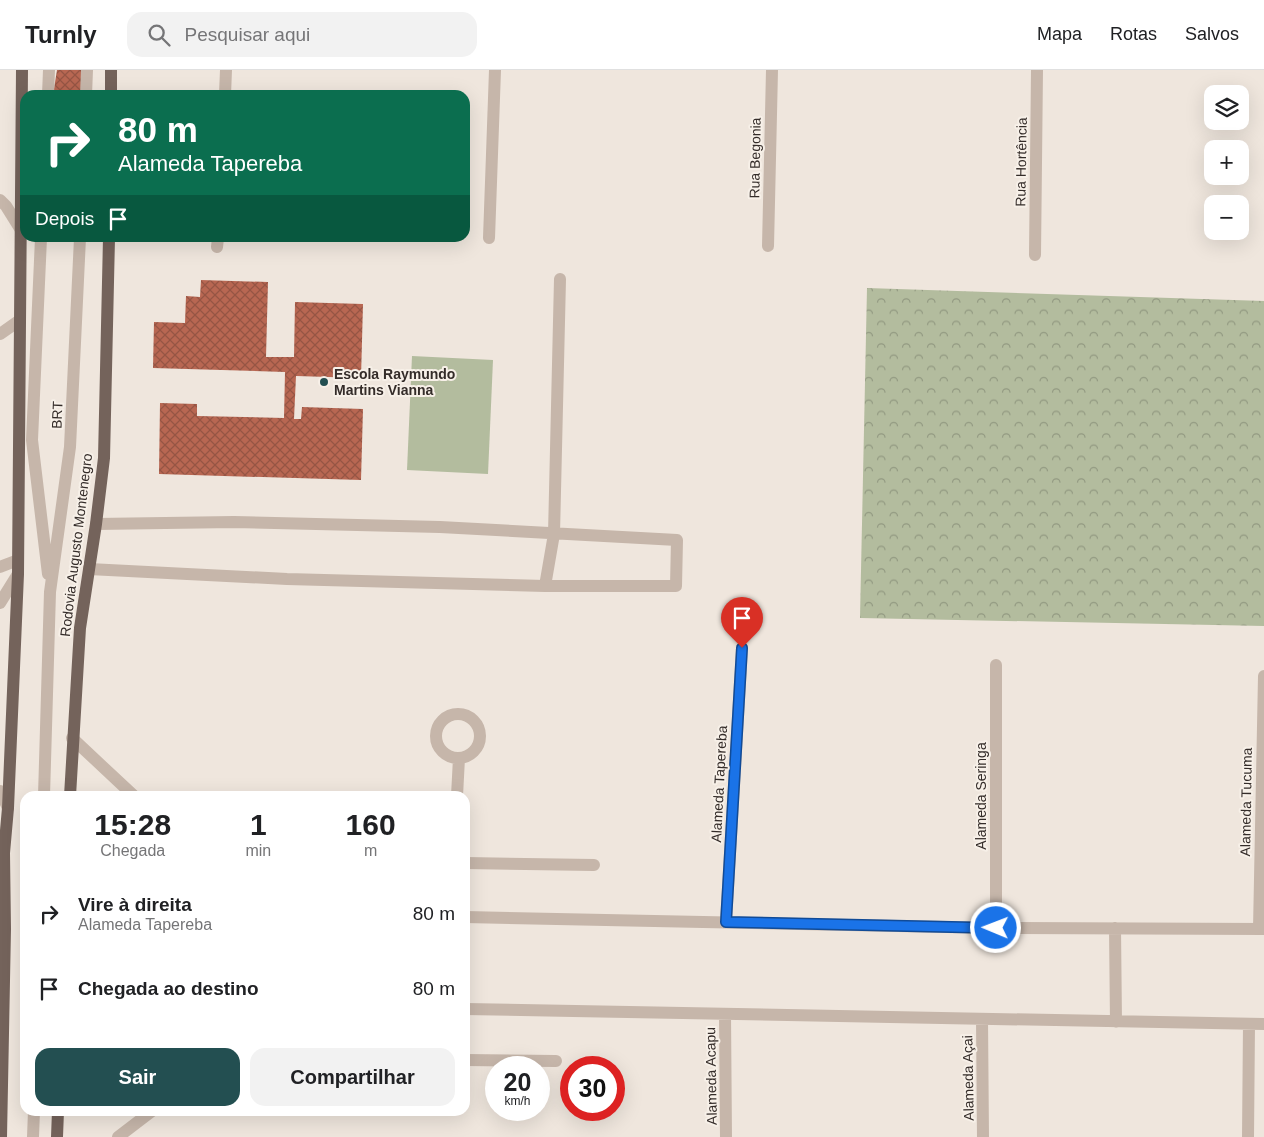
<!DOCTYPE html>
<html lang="pt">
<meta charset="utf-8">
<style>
body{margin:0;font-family:Arial,sans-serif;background:#f2f2f2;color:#202124;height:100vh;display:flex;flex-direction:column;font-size:19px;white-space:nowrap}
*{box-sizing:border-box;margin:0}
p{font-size:16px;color:#757577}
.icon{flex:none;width:28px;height:28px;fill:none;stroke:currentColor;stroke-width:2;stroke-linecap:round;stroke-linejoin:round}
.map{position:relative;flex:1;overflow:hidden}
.side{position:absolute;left:20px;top:721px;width:450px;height:325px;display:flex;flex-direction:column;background:#fff;border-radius:15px;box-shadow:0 5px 20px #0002}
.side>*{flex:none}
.top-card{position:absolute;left:20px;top:20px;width:450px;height:152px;border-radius:15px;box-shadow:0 5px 20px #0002;background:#0b6e4f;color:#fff;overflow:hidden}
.buttons{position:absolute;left:1204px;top:15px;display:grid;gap:10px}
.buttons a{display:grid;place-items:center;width:45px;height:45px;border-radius:10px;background:#fff;box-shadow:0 5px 20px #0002;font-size:25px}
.speed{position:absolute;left:485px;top:986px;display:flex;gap:10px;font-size:25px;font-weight:700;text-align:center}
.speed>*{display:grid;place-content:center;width:65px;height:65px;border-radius:50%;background:#fff;box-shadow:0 5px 20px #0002;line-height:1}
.speed small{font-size:12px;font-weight:400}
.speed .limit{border:8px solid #d22;background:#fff;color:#111}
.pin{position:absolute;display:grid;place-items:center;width:42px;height:42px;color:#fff;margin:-51px -21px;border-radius:50% 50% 50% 0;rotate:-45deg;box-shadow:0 0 5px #0007}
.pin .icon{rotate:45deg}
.me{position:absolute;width:55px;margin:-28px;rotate:271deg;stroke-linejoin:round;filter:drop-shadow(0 0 4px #0008)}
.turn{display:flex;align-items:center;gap:18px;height:105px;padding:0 15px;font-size:22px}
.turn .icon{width:65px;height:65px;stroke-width:2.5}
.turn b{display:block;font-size:35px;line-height:42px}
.then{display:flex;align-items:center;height:48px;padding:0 15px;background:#0003;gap:10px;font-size:19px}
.eta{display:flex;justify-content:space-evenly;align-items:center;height:85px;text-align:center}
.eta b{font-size:30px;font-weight:700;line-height:35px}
.button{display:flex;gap:10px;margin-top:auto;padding:10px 15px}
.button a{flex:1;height:58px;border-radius:15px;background:#234f51;color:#fff;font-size:20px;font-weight:700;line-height:58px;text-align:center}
.button a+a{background:#f2f2f2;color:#202124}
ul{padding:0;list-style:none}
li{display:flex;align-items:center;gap:15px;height:75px;padding:0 15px}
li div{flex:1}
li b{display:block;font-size:19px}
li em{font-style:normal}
header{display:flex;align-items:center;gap:30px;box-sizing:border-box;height:70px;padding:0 25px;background:#fff;border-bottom:1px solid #e0e0e0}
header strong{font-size:24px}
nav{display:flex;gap:28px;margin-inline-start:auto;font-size:18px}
.search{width:350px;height:45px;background:#f2f2f2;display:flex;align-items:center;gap:12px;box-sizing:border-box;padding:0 18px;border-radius:15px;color:#757577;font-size:19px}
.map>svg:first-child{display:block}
</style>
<header>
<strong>Turnly</strong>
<div class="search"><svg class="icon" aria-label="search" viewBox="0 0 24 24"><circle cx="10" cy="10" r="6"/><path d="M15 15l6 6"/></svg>Pesquisar aqui</div>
<nav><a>Mapa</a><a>Rotas</a><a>Salvos</a></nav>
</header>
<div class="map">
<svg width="1264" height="1067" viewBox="0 0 1264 1067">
<defs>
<pattern id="forest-crowns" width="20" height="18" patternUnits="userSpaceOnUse" patternTransform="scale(1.25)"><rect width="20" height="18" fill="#b3bc9e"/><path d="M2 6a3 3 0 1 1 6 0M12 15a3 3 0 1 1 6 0" fill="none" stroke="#929981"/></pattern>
<pattern id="building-cross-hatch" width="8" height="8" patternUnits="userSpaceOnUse" patternTransform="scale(1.25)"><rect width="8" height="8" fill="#b86752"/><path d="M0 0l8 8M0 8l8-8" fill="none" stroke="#965544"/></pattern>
</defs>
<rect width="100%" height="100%" fill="#efe6dd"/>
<path fill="#b3bc9e" d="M412 286 493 290 488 404 407 400Z"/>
<path fill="url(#forest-crowns)" d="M867 218 1264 231V556L860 548Z"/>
<path fill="url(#building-cross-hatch)" d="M57 0H81L82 25H53Z
M201 210 268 212 266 287H294L295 232 363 234 361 308 296 306 294 349H301L302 337 363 339 361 410 159 404 160 333 197 334V346L284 348 285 302 153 298 154 252 185 253 186 226 200 227Z"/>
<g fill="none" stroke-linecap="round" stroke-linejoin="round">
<path stroke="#c6b6aa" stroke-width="12" d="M48 25 49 0
M86 25 87 0
M225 25 226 0
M0 130 6 136 21 160
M41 168 32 370 48 504
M489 168 495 0
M768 176 772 0
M217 177 218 168
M1035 185 1037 0
M0 264 20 250
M0 497 18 490
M89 499 287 509 545 516H676L677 470 440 457 234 452 96 454
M545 516 554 464 560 209
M0 533 18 504
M996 595V858
M436 666a22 22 0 1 1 44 0a22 22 0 1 1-44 0Z
M72 668 134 726
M0 721 8 738
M44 726 50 522 70 377 80 168
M457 726 459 688
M465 793 594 795
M465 847 996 858 1264 859
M726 852 742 578
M1115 858 1116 952
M1259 859 1264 606
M465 939 1264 954
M725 944 726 1067
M982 949 983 1067
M465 990 556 991
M33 1067 34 1041
M118 1067 152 1041
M1248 1067 1249 954"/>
<path stroke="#74635b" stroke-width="12" d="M111 25V0
M70 726 80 558 96 454 104 388 109 168
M1 1067 5 859 4 783 8 738 18 504 22 0
M57 1067 58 1041"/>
</g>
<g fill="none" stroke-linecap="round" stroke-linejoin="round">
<g stroke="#114b97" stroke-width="12">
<path id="route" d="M742 578 726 852 996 858"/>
</g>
<use href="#route" stroke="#1a73e8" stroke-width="9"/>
</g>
<circle fill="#234f51" stroke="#f7f0e8" stroke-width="2" cx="324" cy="312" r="5"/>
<g text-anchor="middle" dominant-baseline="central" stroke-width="4" stroke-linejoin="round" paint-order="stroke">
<g font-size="14" fill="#342c29" stroke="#f7f0e8">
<text transform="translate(755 88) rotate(-89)">Rua Begonia</text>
<text transform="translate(1021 92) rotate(-89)">Rua Hortência</text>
<text transform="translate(57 345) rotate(-88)">BRT</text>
<text transform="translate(76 475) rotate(-83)">Rodovia Augusto Montenegro</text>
<text transform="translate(719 714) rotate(-87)">Alameda Tapereba</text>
<text transform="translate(981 726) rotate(-90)">Alameda Seringa</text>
<text transform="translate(1246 732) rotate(-89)">Alameda Tucuma</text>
<text transform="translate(711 1006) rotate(-91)">Alameda Acapu</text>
<text transform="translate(968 1008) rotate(-91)">Alameda Açai</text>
</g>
<g font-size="14" font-weight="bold" fill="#342c29" stroke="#f7f0e8" text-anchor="start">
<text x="334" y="304">Escola Raymundo<tspan x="334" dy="16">Martins Vianna</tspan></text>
</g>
</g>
</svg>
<div class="buttons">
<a><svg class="icon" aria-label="layers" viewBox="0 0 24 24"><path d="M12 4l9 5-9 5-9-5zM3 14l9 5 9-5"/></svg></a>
<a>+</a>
<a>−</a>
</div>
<div class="speed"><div>20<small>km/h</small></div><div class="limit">30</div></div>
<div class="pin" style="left:742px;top:578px;background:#d93025"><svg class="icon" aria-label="arrive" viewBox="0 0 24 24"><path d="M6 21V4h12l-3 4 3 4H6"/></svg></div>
<svg class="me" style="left:996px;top:858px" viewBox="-20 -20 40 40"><circle r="17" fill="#1a73e8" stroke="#fff" stroke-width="3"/><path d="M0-11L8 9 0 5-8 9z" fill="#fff"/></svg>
<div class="top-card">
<div class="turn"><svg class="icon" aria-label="right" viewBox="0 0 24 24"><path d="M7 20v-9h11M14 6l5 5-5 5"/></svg><div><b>80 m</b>Alameda Tapereba</div></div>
<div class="then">Depois<svg class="icon" aria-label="arrive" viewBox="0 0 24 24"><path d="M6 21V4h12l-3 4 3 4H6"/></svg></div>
</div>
<section class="side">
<div class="eta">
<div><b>15:28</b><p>Chegada</p></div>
<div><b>1</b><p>min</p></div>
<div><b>160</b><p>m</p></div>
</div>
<ul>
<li><svg class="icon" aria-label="right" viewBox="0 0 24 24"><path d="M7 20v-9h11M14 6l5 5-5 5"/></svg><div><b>Vire à direita</b><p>Alameda Tapereba</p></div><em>80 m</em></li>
<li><svg class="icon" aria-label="arrive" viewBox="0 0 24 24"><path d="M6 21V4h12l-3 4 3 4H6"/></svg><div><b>Chegada ao destino</b></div><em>80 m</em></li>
</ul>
<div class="button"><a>Sair</a><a>Compartilhar</a></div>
</section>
</div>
